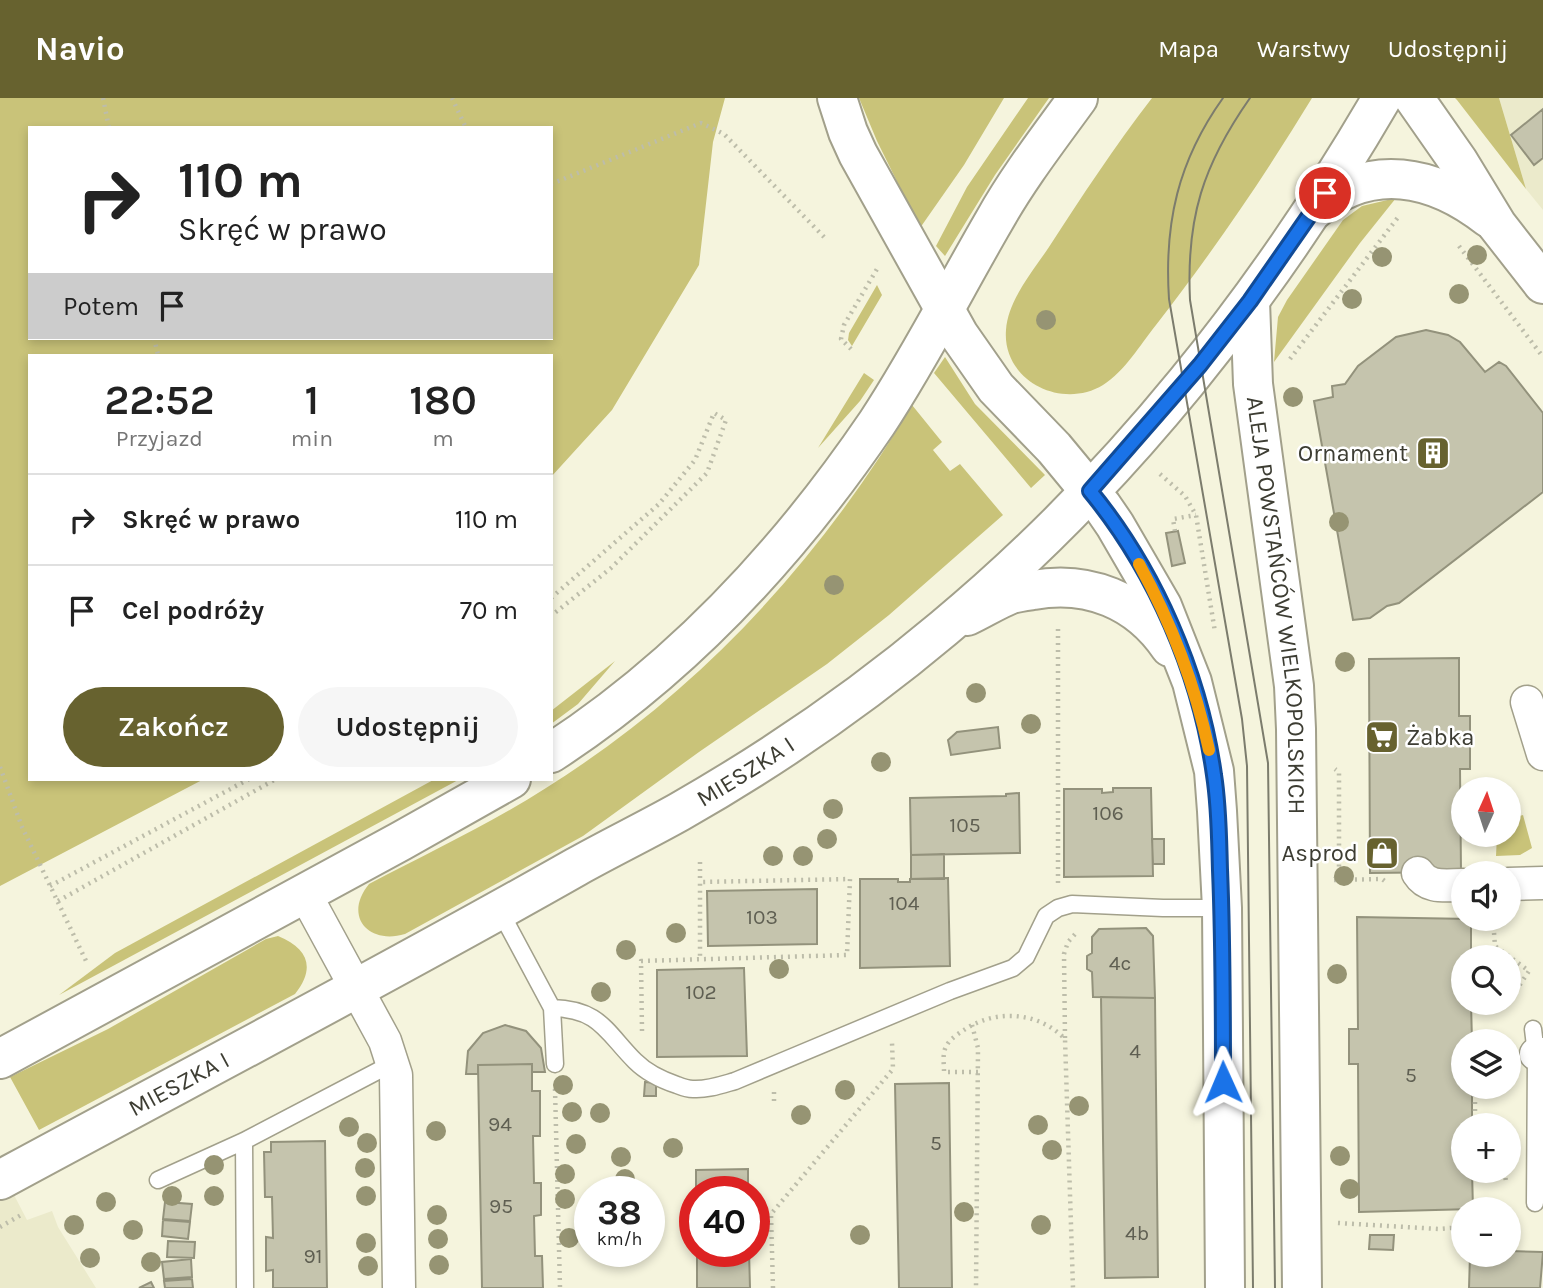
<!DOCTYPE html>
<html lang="pl">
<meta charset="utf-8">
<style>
body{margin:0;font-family:Karla,sans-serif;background:#f6f6f6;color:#222;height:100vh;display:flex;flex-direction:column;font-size:26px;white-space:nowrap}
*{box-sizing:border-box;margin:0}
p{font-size:23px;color:#767676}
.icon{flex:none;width:38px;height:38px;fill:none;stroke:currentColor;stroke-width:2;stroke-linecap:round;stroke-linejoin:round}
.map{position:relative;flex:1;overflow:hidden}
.drawer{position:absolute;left:28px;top:256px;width:525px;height:427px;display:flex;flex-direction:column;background:#fff;border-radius:0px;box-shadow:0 4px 10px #0003}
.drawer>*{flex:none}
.hud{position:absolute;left:28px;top:28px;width:525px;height:214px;border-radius:0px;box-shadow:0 4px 10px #0003;background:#fff;color:#222;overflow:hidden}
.needle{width:46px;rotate:3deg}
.tools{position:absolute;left:1451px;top:679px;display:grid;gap:14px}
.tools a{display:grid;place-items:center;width:70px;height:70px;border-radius:50%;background:#fff;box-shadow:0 4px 10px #0003;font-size:35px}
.speed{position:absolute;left:574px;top:1078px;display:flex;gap:14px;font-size:35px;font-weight:700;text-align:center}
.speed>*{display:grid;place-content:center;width:91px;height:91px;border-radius:50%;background:#fff;box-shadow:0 4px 10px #0003;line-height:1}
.speed small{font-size:18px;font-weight:400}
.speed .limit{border:10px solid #d22;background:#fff;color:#111}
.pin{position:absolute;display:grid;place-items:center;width:60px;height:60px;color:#fff;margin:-30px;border:4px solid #fff;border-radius:50%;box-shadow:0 2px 7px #0007}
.me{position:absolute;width:77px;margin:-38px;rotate:359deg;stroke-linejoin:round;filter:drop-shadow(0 0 5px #0008)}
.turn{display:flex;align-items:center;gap:24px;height:147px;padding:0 35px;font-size:32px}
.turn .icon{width:91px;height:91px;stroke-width:2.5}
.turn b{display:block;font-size:49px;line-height:60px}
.then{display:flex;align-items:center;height:66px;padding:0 35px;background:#0003;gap:14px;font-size:26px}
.eta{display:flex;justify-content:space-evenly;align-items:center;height:119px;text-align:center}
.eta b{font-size:42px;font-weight:600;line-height:49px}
.button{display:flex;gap:14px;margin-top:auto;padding:14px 35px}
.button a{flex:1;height:80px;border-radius:42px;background:#67622f;color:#fff;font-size:28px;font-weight:600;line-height:80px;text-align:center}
.button a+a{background:#f6f6f6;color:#222}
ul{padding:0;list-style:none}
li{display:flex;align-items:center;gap:21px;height:91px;padding:0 35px;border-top:2px solid #e0e0e0}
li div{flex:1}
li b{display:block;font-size:26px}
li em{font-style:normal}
header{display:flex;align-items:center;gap:42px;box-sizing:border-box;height:98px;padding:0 35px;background:#67622f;color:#fff}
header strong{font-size:33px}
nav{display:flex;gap:38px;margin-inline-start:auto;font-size:24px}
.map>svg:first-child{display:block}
</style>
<header>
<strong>Navio</strong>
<nav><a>Mapa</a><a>Warstwy</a><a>Udostępnij</a></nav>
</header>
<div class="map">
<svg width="1543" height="1190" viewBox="0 0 1543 1190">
<rect width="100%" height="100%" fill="#f5f4dd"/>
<path fill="#ebeacb" d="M1499 0H1543V112L1526 91Z
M0 1070 27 1122 52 1113 58 1129 96 1190H0Z"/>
<path fill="#c9c379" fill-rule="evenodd" d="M0 0H725L713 44 699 167 612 312 551 379V257H30V681H204L0 788ZM30 30H551V240H30Z
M859 0H1004L964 67 920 130 877 43Z
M1028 0H1049L995 77 945 158 936 148 967 89Z
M1152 0H1312C1264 79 1212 155 1156 227 1140 247 1125 273 1103 287 1062 312 1002 283 1006 232 1008 202 1033 173 1049 149 1082 98 1115 48 1152 0Z
M1455 0H1499L1526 91 1457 2Z
M1396 100 1360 145 1274 264 1278 219 1287 202 1343 122 1362 108Z
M877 187 882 197 852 248 848 242 849 235Z
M945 259 975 306 1045 377 1031 390 934 275Z
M864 275 874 282 860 303 818 350Z
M912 307 942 344 933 352 950 373 960 366 1003 417 889 517 827 566 699 654 583 738 405 836C368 847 343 818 369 786 428 755 490 726 546 690 699 594 821 461 912 307Z
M615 563 578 606 551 626V613Z
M435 681H460L59 897 115 855Z
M1523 717 1532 750 1520 757 1496 758 1497 737H1508L1509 721Z
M278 838C308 850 316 870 295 896L39 1032 10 979 108 931 266 841Z"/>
<path fill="#c5c4ad" stroke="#93927c" stroke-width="2" d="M1543 11V60L1534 67 1511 37Z
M1426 232 1448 237 1460 244 1485 274 1499 264 1506 268 1543 315V394L1399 505 1387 508 1370 520 1353 522 1314 303 1333 299 1332 288 1345 286 1358 268 1396 239Z
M1178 433 1185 465 1172 468 1166 435Z
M1459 560V618H1470V671H1460L1461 774 1370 775 1369 561Z
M998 629 1000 650 951 657 948 642 957 634Z
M1113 690H1151L1153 778 1064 779V691H1102V695L1113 694Z
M1019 695 1020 755 911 757 910 700 1006 698V696Z
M1152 741H1164V766H1153Z
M944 756V781H911V757Z
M948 780 950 868 860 870V781H898V784H910V781Z
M817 791V846L708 848 707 793Z
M1357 819 1471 821V859H1463V905H1471L1472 943H1463V989H1472V1027H1463V1073H1472L1473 1111 1359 1114 1358 966H1349V931H1358Z
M1146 830 1153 838 1155 900 1093 899 1092 874 1087 871V858L1092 855V839L1099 831Z
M744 870 747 958 657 959V872Z
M1101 899 1155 900 1158 1179 1105 1180Z
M505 927 526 933 541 950 545 974H532V966L478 967V976H466L468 953 483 935Z
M532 966V993H540V1038H533L534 1085H541V1117L534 1118 535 1158H542L543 1190H482L478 967Z
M645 984 656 985V998H644Z
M949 985 952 1190H899L895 986Z
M325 1043 327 1190H273V1172L266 1173V1139L273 1140 272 1099H265L264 1054H271V1044Z
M748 1071V1094H696V1072Z
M165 1104 192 1106 190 1123 163 1121Z
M163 1122 190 1124 188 1141 162 1138Z
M1370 1137H1394L1393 1152 1369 1151Z
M168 1143 195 1144 194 1160 167 1159Z
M697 1153H749L750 1190H697Z
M1509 1153 1543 1154 1540 1190H1469L1470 1157 1509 1158Z
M191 1161 192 1179 164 1181 162 1164Z
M192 1181 193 1190H165L164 1183Z
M151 1184 154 1190H139Z"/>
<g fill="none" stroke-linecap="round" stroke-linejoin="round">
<g stroke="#a2a08b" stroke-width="19">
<path id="lane" d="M500 813 552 910C600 911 606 934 635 963 646 974 662 982 677 987 682 989 687 991 693 991 707 992 721 987 735 983L950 893 1013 870 1026 859 1046 818 1058 810 1072 806 1163 810H1222
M552 910 555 966
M1533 931 1536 956 1535 1105
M244 1043 245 1190
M158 1082 244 1043 393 965"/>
</g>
<g stroke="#a2a08b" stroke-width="35">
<path id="street" d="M1527 604 1543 656
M1418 775C1428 791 1446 787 1463 787
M1508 786 1543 785
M305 796 385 943 396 977 399 1190
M1536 956H1543"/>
</g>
<g stroke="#a2a08b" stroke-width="42">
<g id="secondary">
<path d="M837 0 848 34 858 56 959 237 996 290 1054 350 1102 408 1115 427 1162 508 1192 584 1214 673 1217 713 1222 810 1225 1190"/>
<path d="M1414 0 1458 63 1497 127 1543 186"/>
<path d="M1314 112C1370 63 1434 77 1489 120"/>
<path id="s1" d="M1250 203 1253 286 1294 588 1296 631 1302 1190"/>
<path d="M967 518C982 511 996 502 1011 496 1018 494 1026 493 1033 492 1088 482 1138 502 1170 549"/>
</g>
</g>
<g stroke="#a2a08b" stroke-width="42">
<g id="primary">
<path d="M551 655C682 570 790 453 877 325 920 260 955 190 994 123 1018 80 1049 40 1078 0"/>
<path d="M0 961 401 743 511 681"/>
<path id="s2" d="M0 1082C192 978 386 877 576 769 610 750 645 733 679 714 772 661 862 599 944 530 1121 383 1267 198 1382 0"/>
</g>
</g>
<path stroke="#bdbdaa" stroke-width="4.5" stroke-dasharray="2 5" stroke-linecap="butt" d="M103 0 109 30
M452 0 466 30
M551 86 701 25 724 36 825 140
M1459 148 1543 259
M154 240 158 257
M851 251 841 241 844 227 877 171 879 174
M1290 261 1399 118
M1160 376 1185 398 1196 417 1215 534
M1175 433 1173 421 1196 417
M551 500 659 406 695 362 714 315 726 322 707 375 611 470 551 518
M0 669 22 729 87 865
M700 764V784
M1335 781 1339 776V674L1335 671
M1334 782 1382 781 1386 784
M1058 785V530
M50 788 249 681
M58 803 276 681
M1493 821 1495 848 1529 873 1515 894
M972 927 978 950 976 1190
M642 933 641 863 847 857 850 781 700 784V861
M1065 940 1064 856 1068 844 1077 834
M978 974H944C944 965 942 954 947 947 950 941 958 936 964 932 995 911 1038 913 1065 941L1073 1190
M555 991 560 1190
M774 994V1007
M1475 1027V989
M1505 1073 1506 1086
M1338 1125 1439 1131 1463 1129
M0 1129 21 1117
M773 1190 771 1116 893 971 892 945"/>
<use href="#lane" stroke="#fff" stroke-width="16"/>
<use href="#street" stroke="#fff" stroke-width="32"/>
<use href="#secondary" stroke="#fff" stroke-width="38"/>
<use href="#primary" stroke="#fff" stroke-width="38"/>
<path stroke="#7c7c6d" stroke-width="2" d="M1223 0C1178 63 1164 125 1169 201L1242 621 1247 668 1253 1190
M1250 0C1203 67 1186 120 1190 202L1268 665 1275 1190"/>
</g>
<g fill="#969473">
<circle cx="1477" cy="157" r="10"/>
<circle cx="1382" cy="159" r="10"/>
<circle cx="1459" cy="196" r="10"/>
<circle cx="1352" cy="201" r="10"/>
<circle cx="1046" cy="222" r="10"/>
<circle cx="1293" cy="299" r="10"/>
<circle cx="1339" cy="424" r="10"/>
<circle cx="834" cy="487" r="10"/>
<circle cx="1345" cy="564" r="10"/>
<circle cx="976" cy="595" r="10"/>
<circle cx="1031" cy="626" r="10"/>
<circle cx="881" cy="664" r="10"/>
<circle cx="833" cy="711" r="10"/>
<circle cx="827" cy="741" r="10"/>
<circle cx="773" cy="758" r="10"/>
<circle cx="803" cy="758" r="10"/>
<circle cx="1344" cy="778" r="10"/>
<circle cx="676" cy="835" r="10"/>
<circle cx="626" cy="852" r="10"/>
<circle cx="779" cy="871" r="10"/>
<circle cx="1337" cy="876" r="10"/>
<circle cx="601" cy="894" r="10"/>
<circle cx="563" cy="987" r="10"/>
<circle cx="845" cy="992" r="10"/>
<circle cx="1079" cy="1008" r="10"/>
<circle cx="572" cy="1014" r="10"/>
<circle cx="600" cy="1015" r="10"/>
<circle cx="801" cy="1017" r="10"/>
<circle cx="1038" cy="1027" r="10"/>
<circle cx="349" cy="1029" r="10"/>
<circle cx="436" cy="1033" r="10"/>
<circle cx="367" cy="1045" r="10"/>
<circle cx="576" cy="1046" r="10"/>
<circle cx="673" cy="1050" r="10"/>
<circle cx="1052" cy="1052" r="10"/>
<circle cx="1340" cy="1058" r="10"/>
<circle cx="621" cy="1059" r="10"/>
<circle cx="214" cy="1067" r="10"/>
<circle cx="365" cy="1070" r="10"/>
<circle cx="565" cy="1076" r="10"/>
<circle cx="625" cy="1081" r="10"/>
<circle cx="1350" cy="1091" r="10"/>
<circle cx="172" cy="1098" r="10"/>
<circle cx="214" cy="1098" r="10"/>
<circle cx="366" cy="1098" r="10"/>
<circle cx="565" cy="1101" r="10"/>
<circle cx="106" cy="1104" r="10"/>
<circle cx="964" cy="1114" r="10"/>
<circle cx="437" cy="1117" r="10"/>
<circle cx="74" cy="1127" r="10"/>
<circle cx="1041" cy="1127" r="10"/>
<circle cx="133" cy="1132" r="10"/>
<circle cx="860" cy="1137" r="10"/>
<circle cx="569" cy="1140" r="10"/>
<circle cx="438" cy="1141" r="10"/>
<circle cx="366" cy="1145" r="10"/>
<circle cx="90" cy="1160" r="10"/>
<circle cx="151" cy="1164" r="10"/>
<circle cx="439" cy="1167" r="10"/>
<circle cx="368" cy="1168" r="10"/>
</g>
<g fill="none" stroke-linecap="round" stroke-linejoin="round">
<g stroke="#114b97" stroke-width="18">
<path id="route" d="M1223 984C1223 913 1223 843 1220 772 1219 740 1219 708 1214 677 1200 576 1155 472 1090 393L1200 267 1250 203 1325 95"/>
</g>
<use href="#route" stroke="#1a73e8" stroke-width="12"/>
<path stroke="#f59e0b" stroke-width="12" d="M1139 466C1172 526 1195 586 1209 652"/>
</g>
<defs>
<g id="building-square" transform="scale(1.75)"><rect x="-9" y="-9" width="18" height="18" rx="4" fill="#67622f" stroke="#fff"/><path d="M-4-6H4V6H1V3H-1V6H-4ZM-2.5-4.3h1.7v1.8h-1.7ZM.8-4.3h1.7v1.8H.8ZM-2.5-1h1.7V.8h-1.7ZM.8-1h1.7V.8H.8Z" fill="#fff"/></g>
<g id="supermarket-square" transform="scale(1.75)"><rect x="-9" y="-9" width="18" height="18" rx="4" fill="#67622f" stroke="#fff"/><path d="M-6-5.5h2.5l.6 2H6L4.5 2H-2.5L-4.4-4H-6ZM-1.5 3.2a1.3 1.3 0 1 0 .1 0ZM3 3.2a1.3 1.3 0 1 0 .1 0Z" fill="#fff"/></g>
<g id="shop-square" transform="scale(1.75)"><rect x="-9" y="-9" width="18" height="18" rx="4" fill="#67622f" stroke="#fff"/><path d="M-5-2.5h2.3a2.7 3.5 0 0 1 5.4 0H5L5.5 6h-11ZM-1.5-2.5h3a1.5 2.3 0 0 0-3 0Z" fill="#fff"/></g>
</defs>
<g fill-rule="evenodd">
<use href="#building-square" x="1433" y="355"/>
<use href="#supermarket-square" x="1382" y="639"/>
<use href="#shop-square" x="1382" y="755"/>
</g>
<g text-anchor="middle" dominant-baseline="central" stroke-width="5" stroke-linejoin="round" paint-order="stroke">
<g font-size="21" fill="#5f5f52">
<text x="1108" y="715">106</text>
<text x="965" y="727">105</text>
<text x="904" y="805">104</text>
<text x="762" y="819">103</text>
<text x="1120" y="865">4c</text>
<text x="701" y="894">102</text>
<text x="1135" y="953">4</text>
<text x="1411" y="977">5</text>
<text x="500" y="1026">94</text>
<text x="936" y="1045">5</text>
<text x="501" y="1108">95</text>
<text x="1137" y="1135">4b</text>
<text x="313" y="1158">91</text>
</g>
<g font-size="24" fill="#3d3d33" stroke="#fff" text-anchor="end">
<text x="1408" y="355">Ornament</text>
<text x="1406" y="639" text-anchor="start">Żabka</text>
<text x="1358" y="755">Asprod</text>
</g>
<g font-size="24" fill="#3d3d33" stroke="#fff">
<text stroke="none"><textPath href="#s1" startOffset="306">ALEJA POWSTAŃCÓW WIELKOPOLSKICH</textPath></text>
<text stroke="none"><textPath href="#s2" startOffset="850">MIESZKA I</textPath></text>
<text stroke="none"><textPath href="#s2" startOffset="203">MIESZKA I</textPath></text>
</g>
</g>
</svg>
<div class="tools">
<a><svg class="needle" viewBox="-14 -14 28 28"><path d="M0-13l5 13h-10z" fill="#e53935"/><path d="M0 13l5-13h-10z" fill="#767676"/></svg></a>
<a><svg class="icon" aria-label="sound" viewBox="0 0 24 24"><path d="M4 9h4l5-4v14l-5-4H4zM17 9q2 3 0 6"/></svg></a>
<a><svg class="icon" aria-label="search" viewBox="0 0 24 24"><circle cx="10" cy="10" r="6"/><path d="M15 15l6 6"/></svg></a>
<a><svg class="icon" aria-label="layers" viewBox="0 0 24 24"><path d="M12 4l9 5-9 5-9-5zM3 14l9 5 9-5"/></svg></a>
<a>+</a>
<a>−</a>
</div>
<div class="speed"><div>38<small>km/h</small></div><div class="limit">40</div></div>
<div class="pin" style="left:1325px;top:95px;background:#d93025"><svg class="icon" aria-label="arrive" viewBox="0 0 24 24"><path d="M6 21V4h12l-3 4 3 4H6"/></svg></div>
<svg class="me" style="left:1223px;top:984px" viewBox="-20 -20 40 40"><path d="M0-17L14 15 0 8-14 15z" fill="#1a73e8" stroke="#fff" stroke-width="4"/></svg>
<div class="hud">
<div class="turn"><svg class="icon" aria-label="right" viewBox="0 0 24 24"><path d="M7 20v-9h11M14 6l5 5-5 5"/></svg><div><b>110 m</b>Skręć w prawo</div></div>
<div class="then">Potem<svg class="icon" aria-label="arrive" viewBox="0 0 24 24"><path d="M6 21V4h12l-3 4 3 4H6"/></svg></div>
</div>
<section class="drawer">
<div class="eta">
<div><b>22:52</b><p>Przyjazd</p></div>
<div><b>1</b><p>min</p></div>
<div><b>180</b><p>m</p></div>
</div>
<ul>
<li><svg class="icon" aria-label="right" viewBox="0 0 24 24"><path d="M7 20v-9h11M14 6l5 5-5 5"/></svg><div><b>Skręć w prawo</b></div><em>110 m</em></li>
<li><svg class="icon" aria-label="arrive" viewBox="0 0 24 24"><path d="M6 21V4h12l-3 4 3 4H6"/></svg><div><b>Cel podróży</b></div><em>70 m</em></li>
</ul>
<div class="button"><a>Zakończ</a><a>Udostępnij</a></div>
</section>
</div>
